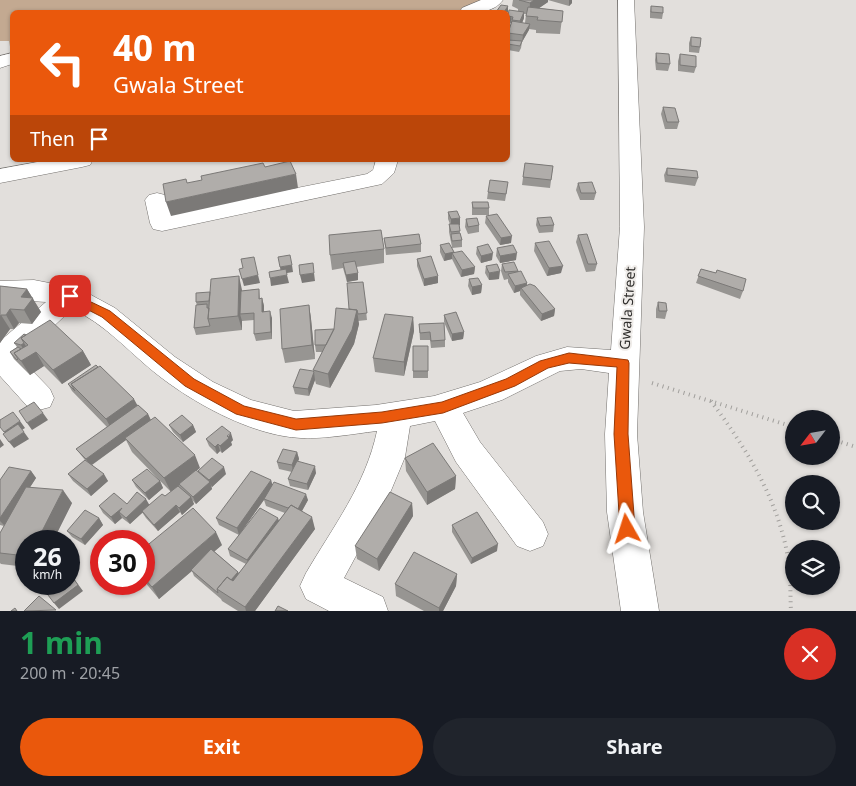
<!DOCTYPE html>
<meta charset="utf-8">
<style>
body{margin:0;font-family:"Noto Sans",sans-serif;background:#20242c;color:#f1f3f6;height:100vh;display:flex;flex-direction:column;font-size:19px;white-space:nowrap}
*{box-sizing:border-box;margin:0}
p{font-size:16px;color:#9ea1a6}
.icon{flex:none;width:28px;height:28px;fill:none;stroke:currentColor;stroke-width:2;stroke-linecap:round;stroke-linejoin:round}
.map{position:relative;height:611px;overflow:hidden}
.side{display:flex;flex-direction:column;background:#171b24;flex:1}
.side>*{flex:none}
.guide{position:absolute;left:10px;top:10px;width:500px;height:152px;border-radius:8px;box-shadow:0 1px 4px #0004;background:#ea580c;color:#fff;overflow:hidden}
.needle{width:32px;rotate:239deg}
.fabs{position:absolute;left:785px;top:410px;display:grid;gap:10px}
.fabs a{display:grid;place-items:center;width:55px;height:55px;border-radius:50%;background:#171b24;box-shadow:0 1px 4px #0004;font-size:25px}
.speed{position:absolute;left:15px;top:530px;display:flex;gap:10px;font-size:25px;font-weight:700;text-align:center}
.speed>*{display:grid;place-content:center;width:65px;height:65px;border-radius:50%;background:#171b24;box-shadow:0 1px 4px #0004;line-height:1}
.speed small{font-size:12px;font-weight:400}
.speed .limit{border:8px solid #d22;background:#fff;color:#111}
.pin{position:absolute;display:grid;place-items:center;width:42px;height:42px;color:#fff;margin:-21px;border-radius:10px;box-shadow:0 2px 8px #0006}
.me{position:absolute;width:55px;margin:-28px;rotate:354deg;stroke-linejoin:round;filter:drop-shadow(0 0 4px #0008)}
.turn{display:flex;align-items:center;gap:18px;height:105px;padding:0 20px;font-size:22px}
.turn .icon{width:65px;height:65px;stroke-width:2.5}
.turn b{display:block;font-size:35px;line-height:42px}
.then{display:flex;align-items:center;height:48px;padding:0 20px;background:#0003;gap:10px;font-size:19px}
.round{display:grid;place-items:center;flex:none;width:52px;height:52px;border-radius:26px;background:#20242c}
.headline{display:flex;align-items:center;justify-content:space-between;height:85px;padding:0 20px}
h1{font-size:30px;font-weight:700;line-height:38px;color:#1e9e55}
.button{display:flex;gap:10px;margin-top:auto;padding:10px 20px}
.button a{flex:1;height:58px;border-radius:30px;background:#ea580c;color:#fff;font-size:20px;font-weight:700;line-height:58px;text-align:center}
.button a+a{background:#20242c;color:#f1f3f6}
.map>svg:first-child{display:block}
</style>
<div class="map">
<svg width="856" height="611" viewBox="0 0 856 611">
<rect width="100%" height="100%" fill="#e2dfdc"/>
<path fill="#c3a991" d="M0 0H494L467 12H12V58L9 41H0Z"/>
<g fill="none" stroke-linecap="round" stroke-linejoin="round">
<g stroke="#73706d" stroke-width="1">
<path id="minor" d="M481 0H503C494 13 473 14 460 12L462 8Z
M618 0H634L644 227 637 434 643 512 659 611H621L607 512 605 434 609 373 581 369 560 371 502 400 463 413 480 442 543 522 548 534 543 546 530 551 517 546 456 462 435 421 410 426 405 457 390 493 344 578 383 597 388 611H329L306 599 300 586 306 573C333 527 366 484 377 431 352 434 326 439 301 438 252 436 191 402 154 372 128 351 104 323 72 309L20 358 50 389 54 398 50 407 39 410 28 407 0 376V341L46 302 0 299V281L34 280 80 289 115 308 175 357 213 382 251 400 294 411 376 405 434 396 480 382 536 356 567 347 611 350 620 227Z
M12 53V64L0 68V56Z
M48 160H93L90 165 82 167 0 183V169Z
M376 160H398L394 173 382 184 162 231 153 229 150 223 145 200 149 195 157 193 165 195 172 213 367 174 373 170Z"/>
</g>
<path stroke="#a19f9c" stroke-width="4" stroke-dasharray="1 4.5" stroke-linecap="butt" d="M652 383 794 427
M711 401C746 448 778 499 788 558 791 575 790 593 791 611
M831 439 856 447"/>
<use href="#minor" fill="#fff" fill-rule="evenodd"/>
</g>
<path fill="#979592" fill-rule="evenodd" d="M513 0H572V3L569 6 548 0V2L539 8 563 11 560 34 536 33V30L529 29 522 42 521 48 519 52 508 50V32L511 23H510L508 29V13L518 11V9L512 6ZM524 14H526L525 23H522L524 18Z
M651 6 663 13 662 19 650 18V12Z
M691 37 700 47 699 53 689 52V43Z
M656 53 670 64 668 71 656 70 655 60Z
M680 54 696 67 694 73 678 71V61Z
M663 107 679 122 677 129H665L661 114Z
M525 163 553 166 550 188 522 185Z
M667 168 698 178 695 186 665 182 664 175Z
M578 183 596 193 594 200H580L576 190Z
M507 190 505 201 487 199 488 192Z
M472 202 489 208V215H472Z
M448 212 460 225H459L460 233 462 240V247L452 248 454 253 475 267 474 274 461 277 452 259 444 261 440 252V245L452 247 449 232V224H450L448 219Z
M486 216 511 243 500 245 485 223Z
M537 218 554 225 553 232 539 233 536 225Z
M466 219 479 225V232L468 234 465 227Z
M578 235 597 264 595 271 586 272 576 242Z
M384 238 421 244V252L386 255Z
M535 243 561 273 547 276 534 251Z
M477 247 492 260 481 263 476 254Z
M497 248 516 260 500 263 496 256Z
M384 249V263L356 267 358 280 347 282 343 268 332 270 330 255Z
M417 259 438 283 424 286 417 266Z
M502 264 518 271V272L527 283V285L555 309 554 316 541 321 520 295V291L514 293 508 282V279L504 280 501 271Z
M486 266 499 279 489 280 485 273Z
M701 269 716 273 743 291 740 299 696 283Z
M469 279 482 285 481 293 472 295 468 286Z
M363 282 367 320 358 321 359 324 354 344 330 388 316 384 315 380 309 396 295 394 293 387 313 371 322 352H316L315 345 334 329 349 309Z
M0 286 27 289 41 312 32 324 19 323 14 329H10L0 343Z
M259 289 260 299 262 298 264 306V311L272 318V339L256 341 254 334V320L242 321V330L196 335 194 328 197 305 196 302 242 290V291Z
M658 302 667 311 665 319 656 318V309Z
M309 305 311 319 315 359 285 363 282 349Z
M444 315 464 332 463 339 452 341 444 322Z
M413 317 414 331 404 376 375 372 373 358Z
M419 324 445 340V347L431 348 430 340H420Z
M24 334 83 351 91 365 62 384 44 366 30 375 14 359 10 352 17 347 14 343Z
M413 346H428V378H413Z
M68 384 138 405 148 414 151 420 199 473 198 471 226 474 212 487 211 486 212 489 196 504 192 500 194 504 182 515 180 512 158 531 146 518 142 512 130 524 122 518 115 524 103 513 99 506 127 504 149 505 165 496 171 492 132 452 126 440 92 465 108 481 91 496 73 481 68 474 85 460 76 449 107 427 72 391Z
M169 425H193L196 432 183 442 173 432Z
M206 439 233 440 231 442 232 445 222 453 220 451 217 454 209 446Z
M297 452 299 459 298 461 316 473 308 490 290 486 288 479 292 472 279 469 277 462Z
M405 458 456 476 455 489 427 505 406 471Z
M31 471 36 478 30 487 72 503 53 541H26V567L1 564 0 563V533L4 526 0 525V480Z
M132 480 160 481 163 488 149 500 136 487Z
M271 480 272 485 308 500 302 511 315 529 255 611H238L222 601 221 599 194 576 192 571 159 599 144 581V548L222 545 214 551 239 573 246 564 230 556 228 549 239 535 219 525 216 518ZM264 500 266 506 285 513 279 520 244 528Z
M412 503 413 516 379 571 357 559 355 546Z
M99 518 103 525 85 545 72 537 67 531Z
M452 525 497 551 471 564 452 532Z
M457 574 456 586 443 611H424L396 596 395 584Z"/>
<path fill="#7b7977" d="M534 0H548V2L529 15 530 3Z
M569 0H572V3L569 6Z
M508 6V12H504Z
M524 12V18L520 28V21Z
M511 18 510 24 508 29V24Z
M530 24 529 30 522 42 523 35Z
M296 174 298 188 171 216 166 202Z
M460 218V225L451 226V219Z
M512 236 511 243 500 245 501 238Z
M454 252V257L452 253V259L444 261 445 254Z
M493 253 492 260 481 263V256Z
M517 253 516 260 500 263V256Z
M292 265 293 272 281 274 280 267Z
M563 266 561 273 547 276 549 268Z
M475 267 474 274 461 277 462 270Z
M500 271 499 279 489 280V273Z
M314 273 315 281 302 283 300 275Z
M358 273V280L347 282 346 275Z
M258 275 260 283 244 286 242 279Z
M287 275 289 283 271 286 270 278Z
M239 276 242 290V314H240L242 321V330L238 316Z
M438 276V283L424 286V279Z
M527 283 526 290 521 288 520 291 514 293 515 286Z
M482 285 481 293 472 295V287Z
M27 289 41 312 32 324 24 310 21 297Z
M262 298 264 306V319L262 312Z
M309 305 311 319 315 359 312 345Z
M10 309 19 323 14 329 6 315Z
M555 309 554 316 541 321 542 314Z
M357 310 359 324 354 344 330 388 328 374Z
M270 311 272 318V339L271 332Z
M1 315 10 329 0 343V317Z
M413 317 414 331 404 376V362Z
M464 332 463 339 452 341V334Z
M24 343 28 350 25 353 21 345Z
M83 351 91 365 62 384 53 370Z
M36 352 44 366 30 375 21 361Z
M314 372 315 380 309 396 308 389Z
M134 399 141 412 113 432 106 419Z
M43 413 48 420 32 430 27 423Z
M148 414 151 421 125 438 126 440 90 466 86 459Z
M20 421 25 428 9 438 4 432Z
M193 425 196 432 183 442 180 435Z
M24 432 29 439 14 448 9 442Z
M231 433 233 440 231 442 232 445 222 453 220 446Z
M0 439 4 445 0 448Z
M218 444 220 451 217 454 215 447Z
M297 452 299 459 293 472 292 465Z
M195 455 200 468 171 492 164 478Z
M315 466 316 473 308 490 307 484Z
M224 467 226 474 212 487 209 480Z
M31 471 36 478 5 526 0 521V518Z
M104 474 108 481 91 496 87 489Z
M456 476 455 489 427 505V492Z
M271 480 273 487 239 535 237 528Z
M160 481 163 488 149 500 145 493Z
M210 482 212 489 196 504 193 497Z
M63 490 72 503 53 541H37Z
M306 494 308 500 298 518 297 511Z
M191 497 194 504 182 515 179 508Z
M146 499 150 506 130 524 126 518Z
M412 503 413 516 379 571 377 559Z
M176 505 180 512 158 531 154 525Z
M122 508 119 512 122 518 115 524 111 517Z
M312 517 315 529 255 611H246L245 607Z
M99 518 103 525 85 545 81 539Z
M278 518 280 524 249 566 247 560Z
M216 532 222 545 159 599 152 587Z
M498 544 497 551 471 564 472 558Z
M69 572 83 591 59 609 54 603Z
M238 572 241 578 220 591Z
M457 574 456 586 443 611H439V608Z"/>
<path fill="#b0adaa" stroke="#7b7977" d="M519 0H534L530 3Z
M501 5 508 6 504 12H496Z
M651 6 663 7V13L651 12Z
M528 7 563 11 562 22 537 20 538 17 526 16Z
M509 10 524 12 520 21 512 20 513 17 508 16Z
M508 17 511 18 508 24Z
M512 21 530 24 523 35 508 33Z
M691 37 701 38 700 47 691 46Z
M508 40 522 41 520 46 508 44Z
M656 53 669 54 670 64 657 63Z
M680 54 696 56V67L680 65Z
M663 107 675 108 679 122H667Z
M290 161 296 174 166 202 163 184 186 179 187 183 202 180 201 176 263 163 265 167Z
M525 163 553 166 551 180 523 177Z
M667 168 697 171 698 178 667 175Z
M490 180 508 182 506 194 488 192Z
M592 182 596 193H581L578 183Z
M472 202H488L489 208H473Z
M457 211 460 218 451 219 448 212Z
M497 214 512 236 501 238 486 216Z
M551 217 554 225 540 226 537 218Z
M477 218 479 225 468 227 466 219Z
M449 224H459L460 231 451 232Z
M381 230 384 249 330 255 329 235Z
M460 233 462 240 452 241 451 234Z
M419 234 421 244 386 248 384 238Z
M587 234 597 264H588L578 235Z
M549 241 563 266 549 268 535 243Z
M449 243 454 252 445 254 440 245Z
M488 244 493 253 481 256 477 247Z
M513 245 517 253 500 256 497 248Z
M462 251 475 267 462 270 452 253Z
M290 255 292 265 280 267 278 257Z
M431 256 438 276 424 279 417 259Z
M254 257 258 275 242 279 239 269 243 268 241 259Z
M355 261 358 273 346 275 343 263Z
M514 262 518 271 505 272 502 264Z
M313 263 314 273 300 275 299 265Z
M497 264 500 271 489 273 486 266Z
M286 269 287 275 270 278 269 272Z
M701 269 716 273 717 270 746 279 743 291 698 276Z
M521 271 527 283 515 286 508 274Z
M239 276 238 316 208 319 211 279Z
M478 278 482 285 472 287 469 279Z
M363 282 367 313 358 314 357 310 349 309 347 283Z
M530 284 535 286 555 309 542 314 521 288Z
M0 286 27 289 21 297 33 298 24 310 10 309 6 315H1L0 317Z
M259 289V299L262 298V312L270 311 271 332 254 334V313L240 314 241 291Z
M210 292 209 301 196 302V293Z
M658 302 666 303 667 311H659Z
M207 304V308H209L208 319 210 326 194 328 196 305Z
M309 305 312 345 282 349 280 309Z
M336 308 357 310 352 330 328 374 313 370 334 329Z
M456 312 464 332 452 334 444 315Z
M385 314 413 317 404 362 373 358Z
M50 320 83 351 53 370 36 352 21 361 14 353 28 345 21 338Z
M444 323 445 340 431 341 430 332 420 333 419 324Z
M334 329 326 345H315V330Z
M24 334 26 335 21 338 24 343 21 345 14 343Z
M413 346H428V371H413Z
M18 347 21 349 14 353 18 359 17 360 10 352Z
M96 365 98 367 71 384 75 391 68 384Z
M100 366 134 399 106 419 71 384Z
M300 369 313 371 314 372 308 389 293 387Z
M34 402 43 413 27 423 19 411Z
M138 405 148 414 86 459 76 449Z
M13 412 20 421 4 432 0 427V420Z
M182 415 193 425 180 435 169 425Z
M155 417 195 455 164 478 125 438Z
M18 424 24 432 9 442 3 434Z
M222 426 231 433 227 436 229 438 220 446 218 444 215 447 206 439Z
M433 443 456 476 427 492 405 458Z
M283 449 297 452 292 465 277 462Z
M212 458 224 467 209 480 198 471Z
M85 460 104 474 87 489 68 474Z
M297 461 315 466 307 484 288 479Z
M9 467 31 471 0 518V480Z
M147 469 160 481 145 493 132 480Z
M196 470 210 482 193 497 179 484Z
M251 471 271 480 237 528 216 518Z
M274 482 306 494 298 509 291 505 288 508 264 499Z
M178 486 191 497 179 508 176 505 154 525 142 511 162 494 165 496Z
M26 487 63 490 37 541H26V556L0 553V533Z
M137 492 146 499 126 518 119 512 122 508 111 517 99 506 114 493 127 504Z
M390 492 412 503 377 559 355 546Z
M291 505 312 517 245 607 217 589 227 577 233 581Z
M193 508 216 532 152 587 144 578V548Z
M260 508 278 518 247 560 228 549Z
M85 510 99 518 81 539 67 531Z
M477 512 498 544 472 558 452 525Z
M211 549 238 572 231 580 227 577 217 589 218 593 191 570Z
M414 552 457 574 439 608 395 584Z
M69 572 78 585 54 603 42 587 46 584H69Z
M39 596 56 610 24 611Z
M278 606 288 611H275Z
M15 608 17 611H11Z"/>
<path fill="#ea580c" stroke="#983908" d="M70 292 110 311 194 379 244 406 296 419 382 412 442 402 506 379 540 361 569 353 628 360 629 363 628 434 635 529 632 533 627 535 622 533 620 529 614 434 617 367 569 363 548 368 515 386 443 413 382 423 296 430 236 414 185 386 102 317 67 299 65 296Z"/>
<g text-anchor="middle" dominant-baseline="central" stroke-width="4" stroke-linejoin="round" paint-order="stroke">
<g font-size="14" fill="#302f2d" stroke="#efece9">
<text transform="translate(627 308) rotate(-86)">Gwala Street</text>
</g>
</g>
</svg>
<div class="fabs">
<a><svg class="needle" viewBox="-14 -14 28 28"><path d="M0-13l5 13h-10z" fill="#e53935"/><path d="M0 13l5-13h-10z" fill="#9ea1a6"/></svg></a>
<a><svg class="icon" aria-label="search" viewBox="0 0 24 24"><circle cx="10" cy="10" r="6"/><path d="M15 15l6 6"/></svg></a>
<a><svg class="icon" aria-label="layers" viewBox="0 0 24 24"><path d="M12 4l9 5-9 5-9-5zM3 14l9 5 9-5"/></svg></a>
</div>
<div class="speed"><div>26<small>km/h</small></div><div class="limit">30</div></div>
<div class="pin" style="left:70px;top:296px;background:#d93025"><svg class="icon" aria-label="arrive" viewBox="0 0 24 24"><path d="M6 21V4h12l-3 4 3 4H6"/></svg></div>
<svg class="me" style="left:627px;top:529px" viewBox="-20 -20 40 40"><path d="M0-17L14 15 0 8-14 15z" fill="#ea580c" stroke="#fff" stroke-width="4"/></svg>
<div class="guide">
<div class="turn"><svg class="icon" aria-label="left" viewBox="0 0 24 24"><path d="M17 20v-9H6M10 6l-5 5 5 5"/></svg><div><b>40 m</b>Gwala Street</div></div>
<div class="then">Then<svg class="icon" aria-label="arrive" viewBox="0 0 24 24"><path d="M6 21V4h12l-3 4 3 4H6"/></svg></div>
</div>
</div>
<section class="side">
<div class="headline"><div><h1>1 min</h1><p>200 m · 20:45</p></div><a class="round" style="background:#d93025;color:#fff"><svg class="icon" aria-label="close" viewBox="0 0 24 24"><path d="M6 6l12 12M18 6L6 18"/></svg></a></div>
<div class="button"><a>Exit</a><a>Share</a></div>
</section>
